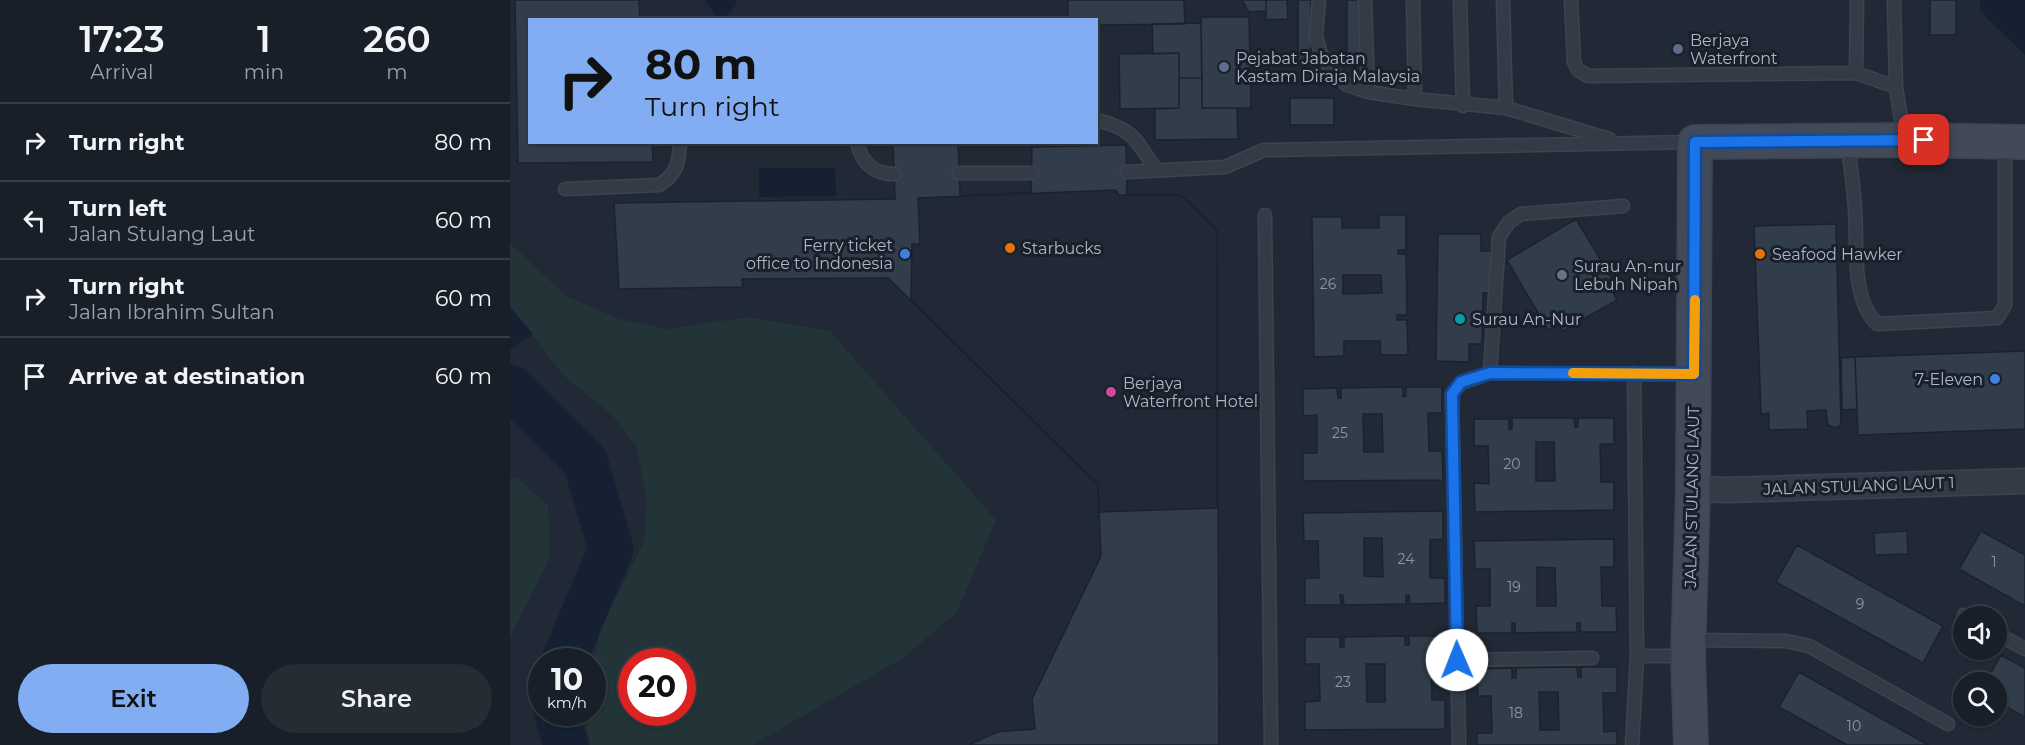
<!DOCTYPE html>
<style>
body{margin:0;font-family:Montserrat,sans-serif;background:#252c34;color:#f1f3f6;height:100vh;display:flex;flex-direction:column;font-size:22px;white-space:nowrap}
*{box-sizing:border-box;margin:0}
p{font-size:20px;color:#9fa2a8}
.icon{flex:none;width:33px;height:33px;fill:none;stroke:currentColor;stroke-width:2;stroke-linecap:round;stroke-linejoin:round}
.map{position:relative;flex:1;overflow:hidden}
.side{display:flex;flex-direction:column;background:#181f28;width:510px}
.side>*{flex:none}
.hud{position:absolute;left:18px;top:18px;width:570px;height:126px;border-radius:0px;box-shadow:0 2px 4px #0004,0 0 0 2px #363d45;background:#82adf3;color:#111;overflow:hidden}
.controls{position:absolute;left:1443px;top:606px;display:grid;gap:12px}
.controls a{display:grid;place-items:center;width:54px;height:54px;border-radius:50%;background:#181f28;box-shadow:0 2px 4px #0004,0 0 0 2px #363d45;font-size:30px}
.speed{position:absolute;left:18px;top:648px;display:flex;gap:12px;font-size:30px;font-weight:700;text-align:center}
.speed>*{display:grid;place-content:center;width:78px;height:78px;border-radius:50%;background:#181f28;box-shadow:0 2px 4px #0004,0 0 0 2px #363d45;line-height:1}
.speed small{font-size:15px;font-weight:400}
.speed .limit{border:9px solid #d22;background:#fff;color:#111}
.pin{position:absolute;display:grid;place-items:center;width:51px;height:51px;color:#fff;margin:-26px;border-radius:12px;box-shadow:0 3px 9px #0006}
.me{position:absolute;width:66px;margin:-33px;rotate:359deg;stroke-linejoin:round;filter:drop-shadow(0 0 4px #0008)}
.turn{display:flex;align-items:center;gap:21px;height:126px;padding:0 18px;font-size:27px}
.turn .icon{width:78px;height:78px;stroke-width:2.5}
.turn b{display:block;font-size:42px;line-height:51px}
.eta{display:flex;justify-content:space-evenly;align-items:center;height:102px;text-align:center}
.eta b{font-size:36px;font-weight:600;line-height:42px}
.button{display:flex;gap:12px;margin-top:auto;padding:12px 18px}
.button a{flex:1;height:69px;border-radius:36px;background:#82adf3;color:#111;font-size:24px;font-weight:600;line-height:69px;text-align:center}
.button a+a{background:#252c34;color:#f1f3f6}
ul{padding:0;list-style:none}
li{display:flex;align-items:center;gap:18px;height:78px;padding:0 18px;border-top:2px solid #363d45}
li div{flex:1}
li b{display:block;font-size:22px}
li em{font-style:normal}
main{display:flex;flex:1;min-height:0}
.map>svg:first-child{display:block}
</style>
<main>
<section class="side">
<div class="eta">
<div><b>17:23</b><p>Arrival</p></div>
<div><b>1</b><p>min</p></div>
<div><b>260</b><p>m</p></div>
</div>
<ul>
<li><svg class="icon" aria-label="right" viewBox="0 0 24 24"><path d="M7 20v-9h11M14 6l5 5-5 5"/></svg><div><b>Turn right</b></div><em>80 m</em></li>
<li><svg class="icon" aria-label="left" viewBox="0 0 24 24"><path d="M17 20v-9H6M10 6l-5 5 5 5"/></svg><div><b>Turn left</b><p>Jalan Stulang Laut</p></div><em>60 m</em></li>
<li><svg class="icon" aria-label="right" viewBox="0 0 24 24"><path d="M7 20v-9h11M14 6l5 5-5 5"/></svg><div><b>Turn right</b><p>Jalan Ibrahim Sultan</p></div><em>60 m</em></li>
<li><svg class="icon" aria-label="arrive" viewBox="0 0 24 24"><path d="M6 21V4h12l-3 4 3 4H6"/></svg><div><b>Arrive at destination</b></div><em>60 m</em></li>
</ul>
<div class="button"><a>Exit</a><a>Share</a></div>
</section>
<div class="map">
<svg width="1515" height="745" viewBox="0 0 1515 745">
<rect width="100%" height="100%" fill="#202935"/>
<path fill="#223437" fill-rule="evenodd" d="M0 243 55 295 109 319 158 329 238 317 320 331 486 520 447 612 393 658 243 745H81L76 726 77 713 82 712 83 667 91 626 134 542 137 501 126 446 102 415 53 375 0 307ZM122 662H172V712H122Z
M6 477 38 505 40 558 0 637V479Z"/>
<path fill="#152132" d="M195 0H227L226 5 214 18H207Z
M1470 0H1515V55L1470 11Z
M249 168H325L326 196 249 197Z
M0 307 23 334 0 350Z"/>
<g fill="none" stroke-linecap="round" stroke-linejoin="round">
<path stroke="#152132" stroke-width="45" d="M0 387 75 461 101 549 53 662
M46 712 56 745"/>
</g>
<path fill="#323d4c" stroke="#1b222d" stroke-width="1.5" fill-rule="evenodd" d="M5 0H129L130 20H20V142H142L143 162 8 163Z
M558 0H674L675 24 586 25V20H558Z
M732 0H756V11L739 12Z
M756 0H777L778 19 756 20Z
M788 0H801V62L788 63Z
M837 0H850L851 61H837Z
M1420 0H1446V35H1420Z
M691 17H739L741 108H692Z
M691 23 692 78H669V53L643 54 642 24Z
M669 53V108L610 109 609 54Z
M669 78H692V108H727L728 139 645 140V109L669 108Z
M780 98H824V125H780Z
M448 142 450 196 521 192 522 147 616 145 617 194 671 195 707 230 709 745H459L487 732 525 729 522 699 591 556 588 485 378 278 232 279 233 287 109 289 104 203 385 199 383 144Z
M605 190 609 195H671L707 230V508L588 512V485L401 299 402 244H410L408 198Z
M869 215H896V250H888V254H896L897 315H887V320H897L898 355H871L870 341H834V356L804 357 802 217H832V228H869ZM833 275H871L872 293 833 294Z
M1066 219 1108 289 1103 292 1107 300 1053 331 1049 324 1038 330 997 260Z
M1326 224 1331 424 1327 428 1318 425 1316 410 1297 411 1298 429 1259 430V413L1251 414 1244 226Z
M928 234H971V251H981L980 293H973L972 344H959V362L926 361Z
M1515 351V429L1348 435 1345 357Z
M1345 357 1347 409 1332 410 1331 358Z
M893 387V397L896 396V387H932V413H918L919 451H932L933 480 793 481V453H807V415L793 416V389L827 388 828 398H831V388ZM853 414H872L873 452H854Z
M1002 418H1064L1065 427H1068V418H1104V444H1090L1091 482H1104V510L965 512 964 483 979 484 978 446H964V419H999V429H1002ZM1026 442H1044L1045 481H1026Z
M933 511V539L920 540V578H935V603L900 604 899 595H896V604L834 605 833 595H830L831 605H795V578H809L808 541H794L793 513ZM854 538H872L873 577 854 576Z
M1397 531 1398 554 1365 555 1364 533Z
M1471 531 1515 555V606L1449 569Z
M1104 539V567H1091L1092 606H1106L1107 632H1071L1070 623H1067V632L1005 633V623H1002V633H967L966 606H980V569H965L964 541ZM1027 567 1045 568 1046 606H1027Z
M1287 545 1433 626 1413 663 1266 582Z
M895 636V645H899V636H935V662H921L922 700H935V729L795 730V702L810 701 809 664H795V637H830V647H834V637ZM856 664H875V702H857Z
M1491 655 1515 668V717L1486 701V682H1476Z
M1067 667 1068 677H1071V667H1107V693H1093L1094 732 1107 731V745H967V733H982L981 696H968L967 669 1002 668V678H1006V668ZM1029 692H1048L1049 730H1030Z
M1289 672 1418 745H1337L1269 707Z"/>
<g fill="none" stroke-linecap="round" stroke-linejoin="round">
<g stroke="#3d4450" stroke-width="15">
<path id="lane" d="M809 0 806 36 811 54 823 72 837 85 858 92 905 99 996 108 1099 139
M855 0 858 92
M903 0 905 99
M950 0 953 106
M993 0 996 108
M1061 0 1064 62 1068 70 1078 76 1346 73 1386 87
M1384 0 1386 87 1394 139
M1346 73 1347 0
M586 120C624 129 626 140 646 170
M1337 141C1340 164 1344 187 1345 210 1348 246 1340 297 1367 324L1487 318 1495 305V144
M347 142C351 162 364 174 384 174
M617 172 715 167 754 150 1184 142
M449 173H522
M55 189 149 185C167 174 169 163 170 142
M755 215 761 745
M980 373 989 237 999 222 1011 214 1113 206
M1454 615 1457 616
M1486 633 1515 649
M1180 640 1276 641 1299 646 1438 724
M1127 656H1177
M947 660 1082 658
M949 745 942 394 951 383 980 373 1183 374
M1122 745 1127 656 1124 373"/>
</g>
<g stroke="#3d4450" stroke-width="27">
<path id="street" d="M1183 489 1217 490 1515 481"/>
</g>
<g stroke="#3d4450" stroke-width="36">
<path id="secondary" d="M1181 745 1178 656 1183 489 1185 142 1394 140 1515 142"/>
</g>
<use href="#lane" stroke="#333b46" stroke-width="12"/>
<use href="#street" stroke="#333b46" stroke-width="24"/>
<use href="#secondary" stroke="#424a59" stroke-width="33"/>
</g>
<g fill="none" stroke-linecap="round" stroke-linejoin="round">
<g stroke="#114b97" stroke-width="15">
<path id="route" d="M947 660 942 394 951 382 980 373 1184 374 1185 142 1414 140"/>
</g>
<use href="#route" stroke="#1a73e8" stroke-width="10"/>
<path stroke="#f59e0b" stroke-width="10" d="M1063 373 1184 374 1185 300"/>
</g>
<g fill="#5c6f8a" stroke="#19202b" stroke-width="2">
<circle cx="1168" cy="49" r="6"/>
<circle cx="714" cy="67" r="6"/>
</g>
<g fill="#e8710a" stroke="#19202b" stroke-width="2">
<circle cx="500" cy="248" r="6"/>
<circle cx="1250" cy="254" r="6"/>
</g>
<g fill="#3f7fe0" stroke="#19202b" stroke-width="2">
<circle cx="395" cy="254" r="6"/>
<circle cx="1485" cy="379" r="6"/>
</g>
<circle fill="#6b7280" stroke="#19202b" stroke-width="2" cx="1052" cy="275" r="6"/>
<circle fill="#0f9aa8" stroke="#19202b" stroke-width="2" cx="950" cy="319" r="6"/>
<circle fill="#d1479c" stroke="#19202b" stroke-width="2" cx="601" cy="392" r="6"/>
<g text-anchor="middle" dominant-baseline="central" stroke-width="6" stroke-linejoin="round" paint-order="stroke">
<g font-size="14" fill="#8d96a3">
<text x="818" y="284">26</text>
<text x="830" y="433">25</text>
<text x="1002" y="464">20</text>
<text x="896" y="559">24</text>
<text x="1484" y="562">1</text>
<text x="1004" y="587">19</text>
<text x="1350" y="604">9</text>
<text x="833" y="682">23</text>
<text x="1006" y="713">18</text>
<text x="1344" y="726">10</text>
</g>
<g font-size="16" fill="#aeb6c3" stroke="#19202b" text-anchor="start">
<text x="1180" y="40">Berjaya<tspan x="1180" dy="18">Waterfront</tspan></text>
<text x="726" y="58">Pejabat Jabatan<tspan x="726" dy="18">Kastam Diraja Malaysia</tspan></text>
<text x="383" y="245" text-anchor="end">Ferry ticket<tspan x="383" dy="18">office to Indonesia</tspan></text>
<text x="512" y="248">Starbucks</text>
<text x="1262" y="254">Seafood Hawker</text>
<text x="1064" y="266">Surau An-nur<tspan x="1064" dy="18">Lebuh Nipah</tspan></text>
<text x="962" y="319">Surau An-Nur</text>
<text x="1473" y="379" text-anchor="end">7-Eleven</text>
<text x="613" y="383">Berjaya<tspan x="613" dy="18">Waterfront Hotel</tspan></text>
</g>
<g font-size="16" fill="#aeb6c3" stroke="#19202b">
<text transform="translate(1349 486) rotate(-2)">JALAN STULANG LAUT 1</text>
<text transform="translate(1182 497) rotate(-89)">JALAN STULANG LAUT</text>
</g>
</g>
</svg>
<div class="controls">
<a><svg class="icon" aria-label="sound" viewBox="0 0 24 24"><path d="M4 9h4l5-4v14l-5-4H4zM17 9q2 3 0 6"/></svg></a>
<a><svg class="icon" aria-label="search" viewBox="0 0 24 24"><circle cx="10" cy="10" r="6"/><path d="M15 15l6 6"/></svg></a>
</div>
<div class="speed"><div>10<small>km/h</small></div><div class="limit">20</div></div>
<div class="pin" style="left:1414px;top:140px;background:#d93025"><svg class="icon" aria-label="arrive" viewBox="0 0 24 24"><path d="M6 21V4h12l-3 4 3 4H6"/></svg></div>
<svg class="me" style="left:947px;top:660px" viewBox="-20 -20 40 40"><circle r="19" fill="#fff"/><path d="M0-13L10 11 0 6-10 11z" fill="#1a73e8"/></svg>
<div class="hud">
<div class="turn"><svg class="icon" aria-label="right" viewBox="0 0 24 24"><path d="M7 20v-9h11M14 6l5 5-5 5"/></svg><div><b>80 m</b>Turn right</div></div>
</div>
</div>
</main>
